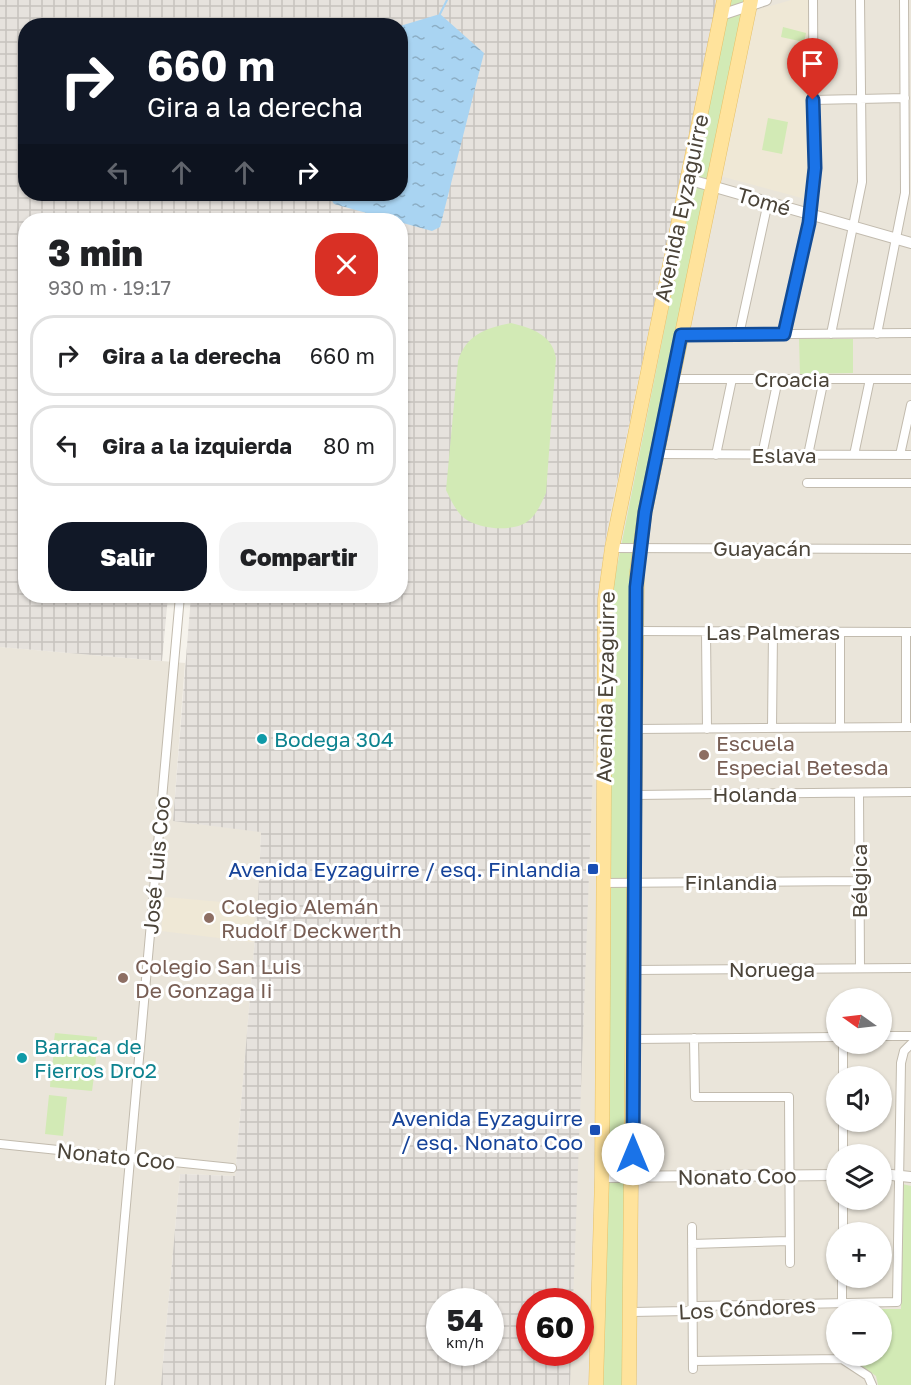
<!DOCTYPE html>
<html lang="es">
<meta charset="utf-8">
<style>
body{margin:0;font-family:"Golos Text",sans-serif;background:#f2f2f2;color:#202124;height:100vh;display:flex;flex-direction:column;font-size:22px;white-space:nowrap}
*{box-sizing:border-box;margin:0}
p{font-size:20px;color:#757577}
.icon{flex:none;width:33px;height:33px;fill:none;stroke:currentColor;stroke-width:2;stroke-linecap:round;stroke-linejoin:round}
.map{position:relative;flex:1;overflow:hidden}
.panel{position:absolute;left:18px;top:213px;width:390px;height:390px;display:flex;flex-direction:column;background:#fff;border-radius:24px;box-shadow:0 2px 4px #0004}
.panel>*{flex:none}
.hud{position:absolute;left:18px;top:18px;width:390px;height:183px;border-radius:24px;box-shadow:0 2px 4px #0004;background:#111827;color:#fff;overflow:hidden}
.needle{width:39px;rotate:284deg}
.controls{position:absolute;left:826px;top:988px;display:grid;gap:12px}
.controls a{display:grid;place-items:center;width:66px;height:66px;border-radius:50%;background:#fff;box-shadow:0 2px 4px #0004;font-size:30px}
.speed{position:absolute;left:426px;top:1288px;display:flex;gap:12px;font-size:30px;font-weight:700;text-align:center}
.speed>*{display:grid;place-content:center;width:78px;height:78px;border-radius:50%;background:#fff;box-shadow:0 2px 4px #0004;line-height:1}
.speed small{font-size:15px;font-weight:400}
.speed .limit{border:9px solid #d22;background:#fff;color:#111}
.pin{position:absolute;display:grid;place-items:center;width:51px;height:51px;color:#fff;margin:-62px -26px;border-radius:50% 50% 50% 0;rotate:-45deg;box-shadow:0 0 6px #0007}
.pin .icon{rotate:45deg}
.me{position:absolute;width:66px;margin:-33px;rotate:0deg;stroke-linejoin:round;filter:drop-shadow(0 0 4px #0008)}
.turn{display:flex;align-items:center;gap:21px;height:126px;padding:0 30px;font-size:27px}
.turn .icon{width:78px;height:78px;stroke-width:2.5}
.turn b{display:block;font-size:42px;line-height:51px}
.lanes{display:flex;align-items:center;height:57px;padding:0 30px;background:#0003;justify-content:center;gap:30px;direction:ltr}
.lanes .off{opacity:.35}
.round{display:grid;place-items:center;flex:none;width:63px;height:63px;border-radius:24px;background:#f2f2f2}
.summary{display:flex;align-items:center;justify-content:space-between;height:102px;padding:0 30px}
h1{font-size:36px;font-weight:800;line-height:45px}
.button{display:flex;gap:12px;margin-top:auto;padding:12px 30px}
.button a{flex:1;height:69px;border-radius:24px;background:#111827;color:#fff;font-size:24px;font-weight:800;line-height:69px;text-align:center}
.button a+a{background:#f2f2f2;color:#202124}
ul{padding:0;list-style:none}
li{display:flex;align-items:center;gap:18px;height:81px;margin:0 12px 9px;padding:0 18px;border:3px solid #e0e0e0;border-radius:24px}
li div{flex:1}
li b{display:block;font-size:22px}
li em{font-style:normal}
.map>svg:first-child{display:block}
</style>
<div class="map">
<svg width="911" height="1385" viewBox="0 0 911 1385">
<defs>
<pattern id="industrial-grid" width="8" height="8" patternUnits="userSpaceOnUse" patternTransform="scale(1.5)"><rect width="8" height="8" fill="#e6e2dd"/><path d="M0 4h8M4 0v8" fill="none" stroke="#c7c3be"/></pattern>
<pattern id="water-ripples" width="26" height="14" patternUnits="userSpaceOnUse" patternTransform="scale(1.5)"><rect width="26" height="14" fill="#a9d4f2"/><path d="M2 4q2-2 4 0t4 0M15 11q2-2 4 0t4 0" fill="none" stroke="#8caec5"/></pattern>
</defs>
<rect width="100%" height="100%" fill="#f6f3ec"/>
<path fill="#eae5da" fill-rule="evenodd" d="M718 0H911V1385H569L570 1353H580V1302H572L600 581 607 530ZM837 999H882V1044H837ZM837 1077H882V1122H837ZM837 1155H882V1200H837ZM837 1233H882V1278H837ZM837 1311H882V1356H837Z
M0 647 185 663 173 821 261 831 258 901 235 1176 180 1174 161 1385H0Z"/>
<path fill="url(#industrial-grid)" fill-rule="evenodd" d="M0 0H718L607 530 600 581 573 1302H530V1353H571L570 1385H161L180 1174 235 1176 258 901 261 832 173 821 191 596H400V220H26V596H168L162 661 0 647ZM26 26H400V194H26ZM440 1302H490V1353H440Z"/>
<path fill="#efe8d6" d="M791 0H808L813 171 809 200 720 176 757 10Z
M165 897 256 905 252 942 161 931Z"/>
<path fill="#d2eab5" d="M730 0H747L638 532 622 1385H603L609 1164 607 855 611 597Z
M783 27 806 33 804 42 781 37Z
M768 118 788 122 782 154 762 150Z
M511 323C531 328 552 334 556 358L546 493C541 504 537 514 528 521 513 533 478 529 464 518 455 510 451 500 446 490L458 361C466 335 485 328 511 323Z
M799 339H853V373L800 374Z
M55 1033 97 1037 96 1052 53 1048Z
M54 1052 96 1056 95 1072 52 1067Z
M51 1072 94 1076 92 1091 50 1087Z
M49 1095 67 1097 63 1136 45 1134Z
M902 1184 911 1186V1385H878L876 1376 847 1356H882V1311L848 1309H901Z"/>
<path fill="url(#water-ripples)" d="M440 14 484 53 440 227 432 231 334 204 328 194H400V26Z"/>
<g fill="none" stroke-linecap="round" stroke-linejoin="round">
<path stroke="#a9d4f2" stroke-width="2" d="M440 14 447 0"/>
<g stroke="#c2bbae" stroke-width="10">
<path id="minor" d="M813 100 905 98
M784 334 809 223 814 182 813 0
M831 334 862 182 860 0
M877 334 905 193 904 0
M681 335 911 333
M739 335 768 202
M672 379H911
M657 454 911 455
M716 455 732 379
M762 455 778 379
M808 455 824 379
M854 455 870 379
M900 455 911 405
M807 483H911
M612 548 911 549
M636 631 911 632
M706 632 707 729
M840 727V632
M906 727V632
M772 728 773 632
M635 729 911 727
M859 793 860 968
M635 795 911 792
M603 883 859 881
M634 970 911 968
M882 1036H911
M694 1038 695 1097H789L790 1263
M633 1039 837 1037
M843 1044V1077
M843 1122V1155
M0 1144 232 1168
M692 1227 693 1369
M843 1233V1200
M692 1244 789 1241
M842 1311V1278
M632 1312 687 1311 697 1306 897 1302 901 1063 904 1051 911 1044
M842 1359 868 1376 872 1385
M693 1361 842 1359
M110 1385 180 596"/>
</g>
<g stroke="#c2bbae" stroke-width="12">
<path id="tertiary" d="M721 15 766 0
M687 179 911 243
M882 1174 911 1177
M602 1177 837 1175"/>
</g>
<g stroke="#e6c16a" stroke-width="15">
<path id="primary" d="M596 1385 602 1177 605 599 612 548 724 0
M629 1385 637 572 645 512 751 0"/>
</g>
<use href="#minor" stroke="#fff" stroke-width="8"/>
<use href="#tertiary" stroke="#fff" stroke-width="10"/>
<use href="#primary" stroke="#ffe39c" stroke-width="14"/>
</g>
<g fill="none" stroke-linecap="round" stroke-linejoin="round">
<g stroke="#114b97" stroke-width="15">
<path id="route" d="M633 1154 636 587 645 512 681 335 784 334 809 223 815 168 813 100"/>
</g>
<use href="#route" stroke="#1a73e8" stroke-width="10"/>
</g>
<g fill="#0f9aa8" stroke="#fff" stroke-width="2">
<circle cx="262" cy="739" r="6"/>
<circle cx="22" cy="1058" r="6"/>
</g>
<g fill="#8d6e63" stroke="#fff" stroke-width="2">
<circle cx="704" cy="755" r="6"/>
<circle cx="209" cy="918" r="6"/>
<circle cx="123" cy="978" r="6"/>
</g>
<g fill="#1a4fb4" stroke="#fff" stroke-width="2">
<rect x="587" y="863" width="12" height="12" rx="3"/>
<rect x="589" y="1124" width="12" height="12" rx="3"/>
</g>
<g text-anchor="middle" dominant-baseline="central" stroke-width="6" stroke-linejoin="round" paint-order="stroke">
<g font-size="21" fill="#4b4439" stroke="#fff">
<text transform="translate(764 201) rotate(16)">Tomé</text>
<text transform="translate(681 208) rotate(-78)">Avenida Eyzaguirre</text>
<text x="792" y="379">Croacia</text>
<text x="784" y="455">Eslava</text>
<text x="762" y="548">Guayacán</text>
<text x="773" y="632">Las Palmeras</text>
<text transform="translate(605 687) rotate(-89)">Avenida Eyzaguirre</text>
<text x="755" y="794">Holanda</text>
<text transform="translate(156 865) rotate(-85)">José Luis Coo</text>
<text transform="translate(859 881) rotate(-90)">Bélgica</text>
<text x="731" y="882">Finlandia</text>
<text x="772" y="969">Noruega</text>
<text transform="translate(116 1156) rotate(6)">Nonato Coo</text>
<text transform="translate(737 1176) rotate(-1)">Nonato Coo</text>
<text transform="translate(747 1308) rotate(-3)">Los Cóndores</text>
</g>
<g font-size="21" fill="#0d838f" stroke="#fff" text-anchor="start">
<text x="274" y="739">Bodega 304</text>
<text x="34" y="1046">Barraca de<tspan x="34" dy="24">Fierros Dro2</tspan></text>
</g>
<g font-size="21" fill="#785e54" stroke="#fff" text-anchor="start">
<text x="716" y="743">Escuela<tspan x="716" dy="24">Especial Betesda</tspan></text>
<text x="221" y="906">Colegio Alemán<tspan x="221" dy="24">Rudolf Deckwerth</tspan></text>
<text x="135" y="966">Colegio San Luis<tspan x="135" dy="24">De Gonzaga Ii</tspan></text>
</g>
<g font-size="21" fill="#164399" stroke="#fff" text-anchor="end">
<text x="581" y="869">Avenida Eyzaguirre / esq. Finlandia</text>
<text x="583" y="1118">Avenida Eyzaguirre<tspan x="583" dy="24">/ esq. Nonato Coo</tspan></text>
</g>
</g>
</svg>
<div class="controls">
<a><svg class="needle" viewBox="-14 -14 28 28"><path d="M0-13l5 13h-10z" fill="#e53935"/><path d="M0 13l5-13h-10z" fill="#757577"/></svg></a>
<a><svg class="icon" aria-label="sound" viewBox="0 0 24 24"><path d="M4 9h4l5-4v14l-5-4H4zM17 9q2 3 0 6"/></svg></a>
<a><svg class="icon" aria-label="layers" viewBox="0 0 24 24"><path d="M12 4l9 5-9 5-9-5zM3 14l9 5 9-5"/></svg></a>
<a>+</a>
<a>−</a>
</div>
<div class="speed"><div>54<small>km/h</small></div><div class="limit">60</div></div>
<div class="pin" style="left:813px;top:100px;background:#d93025"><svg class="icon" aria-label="arrive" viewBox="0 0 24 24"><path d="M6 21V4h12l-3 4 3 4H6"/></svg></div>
<svg class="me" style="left:633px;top:1154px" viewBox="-20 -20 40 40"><circle r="19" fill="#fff"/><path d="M0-13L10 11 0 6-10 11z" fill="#1a73e8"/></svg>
<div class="hud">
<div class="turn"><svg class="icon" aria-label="right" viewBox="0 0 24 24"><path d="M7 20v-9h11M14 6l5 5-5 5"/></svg><div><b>660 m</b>Gira a la derecha</div></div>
<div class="lanes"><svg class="icon off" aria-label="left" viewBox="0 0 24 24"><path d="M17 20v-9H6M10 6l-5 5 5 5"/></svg><svg class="icon off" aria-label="ahead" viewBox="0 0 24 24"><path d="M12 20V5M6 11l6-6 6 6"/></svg><svg class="icon off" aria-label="ahead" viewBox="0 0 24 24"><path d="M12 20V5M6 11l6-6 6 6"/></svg><svg class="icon" aria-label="right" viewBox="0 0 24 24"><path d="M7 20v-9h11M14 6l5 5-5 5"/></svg></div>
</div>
<section class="panel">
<div class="summary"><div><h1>3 min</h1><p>930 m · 19:17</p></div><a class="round" style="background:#d93025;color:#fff"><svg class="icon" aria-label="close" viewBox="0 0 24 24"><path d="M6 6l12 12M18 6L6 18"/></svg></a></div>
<ul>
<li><svg class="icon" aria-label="right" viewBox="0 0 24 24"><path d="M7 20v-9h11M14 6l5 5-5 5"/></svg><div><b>Gira a la derecha</b></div><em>660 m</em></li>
<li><svg class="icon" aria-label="left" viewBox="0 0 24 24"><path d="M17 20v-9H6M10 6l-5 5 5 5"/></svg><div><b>Gira a la izquierda</b></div><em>80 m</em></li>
</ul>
<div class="button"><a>Salir</a><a>Compartir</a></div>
</section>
</div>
